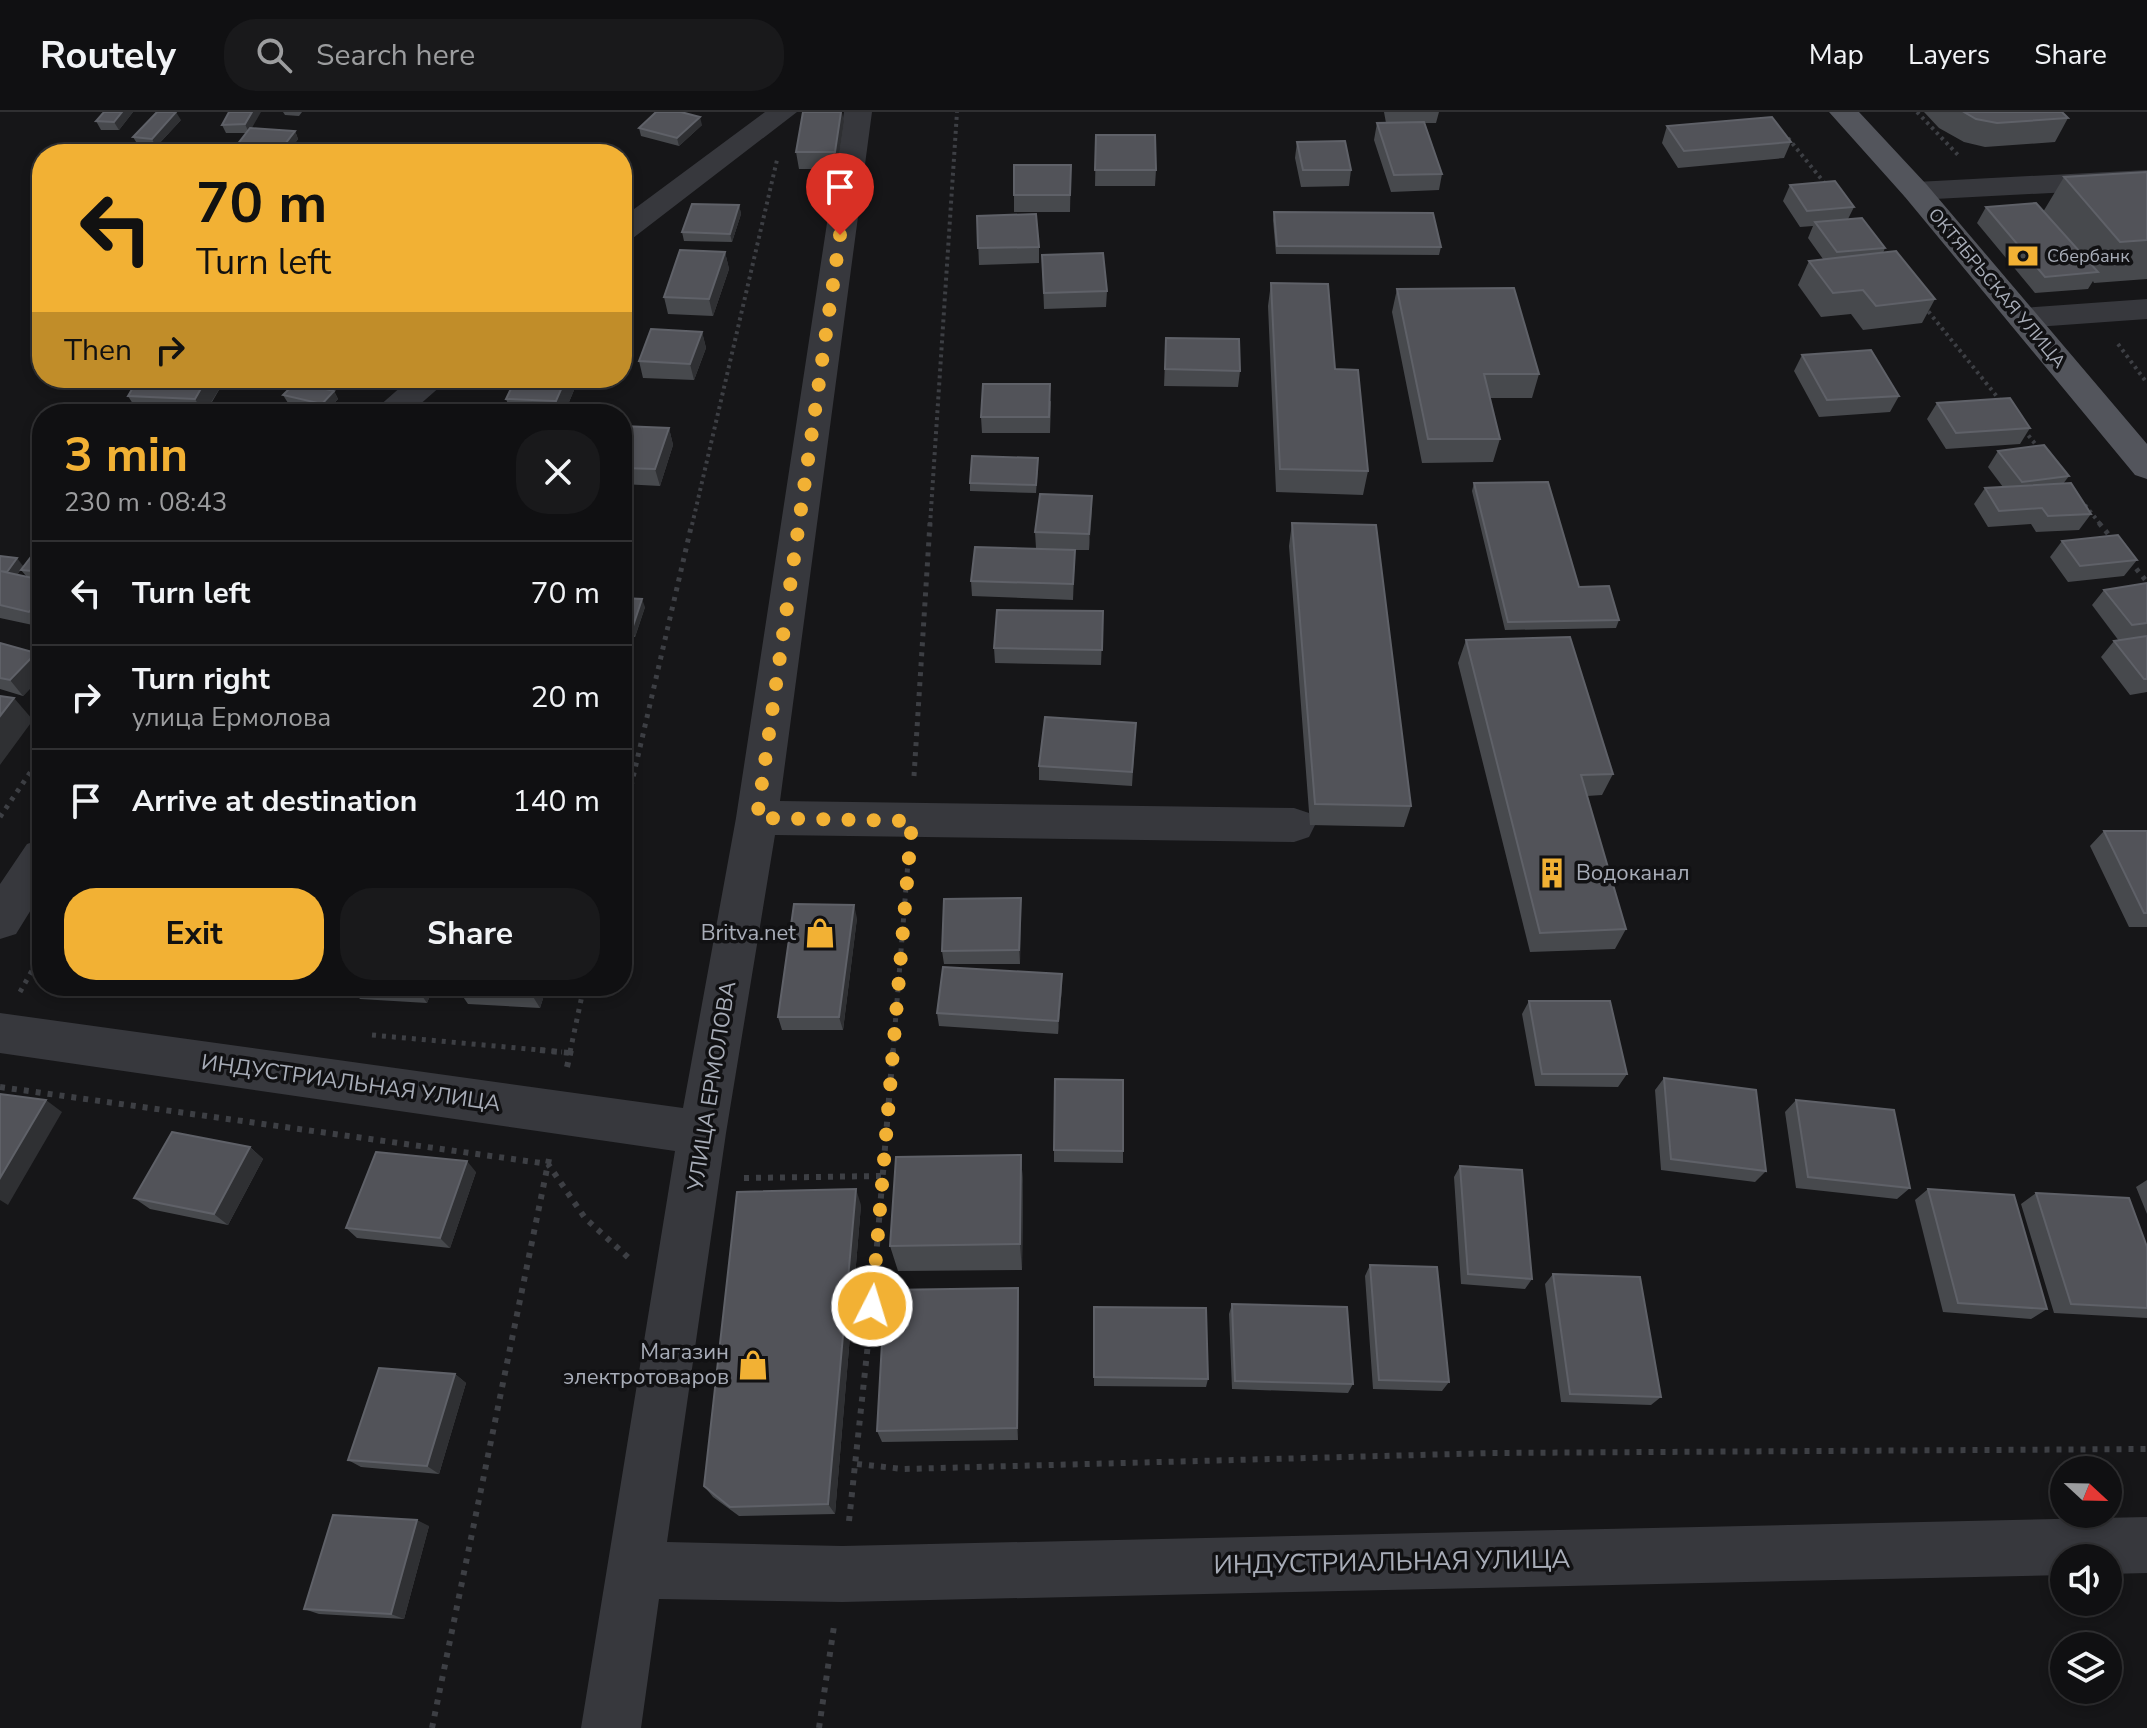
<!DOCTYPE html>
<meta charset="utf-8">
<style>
body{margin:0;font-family:"Nunito Sans",sans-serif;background:#19191b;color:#f1f3f6;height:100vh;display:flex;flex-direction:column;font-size:30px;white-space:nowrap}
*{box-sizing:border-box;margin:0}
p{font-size:26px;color:#9c9d9f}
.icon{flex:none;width:44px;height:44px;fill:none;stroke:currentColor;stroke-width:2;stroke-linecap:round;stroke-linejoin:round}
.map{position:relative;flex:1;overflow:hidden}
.panel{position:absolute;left:32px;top:292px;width:600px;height:592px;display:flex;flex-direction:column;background:#101012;border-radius:32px;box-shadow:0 4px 12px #0003,0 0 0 2px #303032}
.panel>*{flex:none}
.banner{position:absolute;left:32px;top:32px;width:600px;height:244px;border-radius:32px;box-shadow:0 4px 12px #0003,0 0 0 2px #303032;background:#f2b134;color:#111;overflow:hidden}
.needle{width:52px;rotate:112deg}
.fabs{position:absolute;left:2050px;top:1344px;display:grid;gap:16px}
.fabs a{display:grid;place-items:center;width:72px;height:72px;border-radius:50%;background:#101012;box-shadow:0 4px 12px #0003,0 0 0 2px #303032;font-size:40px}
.pin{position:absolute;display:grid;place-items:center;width:68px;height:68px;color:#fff;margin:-82px -34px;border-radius:50% 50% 50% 0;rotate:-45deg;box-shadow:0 0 8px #0007}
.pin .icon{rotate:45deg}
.me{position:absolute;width:88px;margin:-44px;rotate:5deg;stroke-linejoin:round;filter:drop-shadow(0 0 6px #0008)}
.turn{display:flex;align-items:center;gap:28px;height:168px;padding:0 32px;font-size:36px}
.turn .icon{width:104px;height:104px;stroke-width:2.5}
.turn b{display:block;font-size:56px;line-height:68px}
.then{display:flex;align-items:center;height:76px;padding:0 32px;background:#0003;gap:16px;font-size:30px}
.round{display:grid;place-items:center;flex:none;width:84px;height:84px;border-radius:32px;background:#19191b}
.overview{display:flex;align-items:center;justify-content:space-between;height:136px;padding:0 32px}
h1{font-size:48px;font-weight:700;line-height:60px;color:#f2b134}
.action{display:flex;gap:16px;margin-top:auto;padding:16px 32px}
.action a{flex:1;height:92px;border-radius:32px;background:#f2b134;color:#111;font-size:32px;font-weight:700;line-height:92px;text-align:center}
.action a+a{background:#19191b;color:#f1f3f6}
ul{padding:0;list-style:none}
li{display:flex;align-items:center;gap:24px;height:104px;padding:0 32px;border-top:2px solid #303032}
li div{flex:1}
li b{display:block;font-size:30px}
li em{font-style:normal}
header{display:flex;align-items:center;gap:48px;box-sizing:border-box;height:112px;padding:0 40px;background:#101012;border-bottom:2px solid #303032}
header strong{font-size:38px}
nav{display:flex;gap:44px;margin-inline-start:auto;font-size:28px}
.search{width:560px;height:72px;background:#19191b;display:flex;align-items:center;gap:20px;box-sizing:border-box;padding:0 28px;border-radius:32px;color:#9c9d9f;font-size:30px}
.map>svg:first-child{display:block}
</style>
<header>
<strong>Routely</strong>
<div class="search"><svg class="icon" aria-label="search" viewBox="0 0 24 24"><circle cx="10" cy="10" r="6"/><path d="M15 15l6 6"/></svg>Search here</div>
<nav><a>Map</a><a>Layers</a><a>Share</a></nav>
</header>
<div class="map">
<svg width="2147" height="1616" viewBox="0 0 2147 1616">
<rect width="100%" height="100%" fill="#161618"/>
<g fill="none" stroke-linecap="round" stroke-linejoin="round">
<path stroke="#3d3f44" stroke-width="4" stroke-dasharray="3 4" stroke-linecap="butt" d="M1917 0 1958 43
M1788 26 1827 74
M1924 194 2003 292
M2118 232 2147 271
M2024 318 2041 339
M2085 393 2101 413
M692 413 777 48
M930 413 957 0"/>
<path stroke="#3d3f44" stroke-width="5" stroke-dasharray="4 6" stroke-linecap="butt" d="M2099 411 2114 429
M2130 449 2147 470
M914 664 930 411
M0 705 42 643
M622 713 692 411
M20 880 42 841
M372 923 562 940
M570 940 584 874
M893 940 908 750"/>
<path stroke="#3d3f44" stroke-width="6" stroke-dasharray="5 7" stroke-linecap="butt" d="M540 938 570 941
M567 955 571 938
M0 975 548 1052 585 1106 632 1149
M744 1066 883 1064
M857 1352 903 1357 1492 1341 2147 1337
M849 1409 872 1194 893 938
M2064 1491 2110 1490
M432 1616 549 1047
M819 1616 834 1514"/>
<path fill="#37383d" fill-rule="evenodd" d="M765 0H797L633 126 622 129V106Z
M844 0H872L780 689 1294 696 1309 701 1315 713 1309 725 1294 730 775 723 726 1021 667 1430 842 1434 2147 1405V1461L2108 1462V1446H2064V1463L842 1490 659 1487 641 1616H581L675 1039 0 941V901L683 996 736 706Z
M2147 58V76L1916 88 1905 85 1901 79 1905 73 1916 70Z
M2147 187V207L2022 216 2011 213 2006 206 2011 199 2022 196Z
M411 266H450L409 302H370Z
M42 727V780L16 822 0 827V772L27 732Z"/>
<path fill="#53555c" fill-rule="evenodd" d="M1829 0H1859L1927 73 2147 332V367L2135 363 1905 85Z"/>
</g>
<path fill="#47494d" d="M104 0H133L119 18H101L96 9Z
M229 0 252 16 295 19 298 27 287 42 241 41 237 33 246 21H226L222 13Z
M283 0H302L299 4 285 3Z
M1384 0H1439L1436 11H1425L1442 62 1439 78 1391 80 1374 28 1377 11H1386Z
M1924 0H2062L2068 6 2055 30 1985 35 1964 30 1939 16Z
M181 8 156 35 138 33 133 25Z
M844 10 837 57H799L796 40Z
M702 13 679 34 641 24 639 16Z
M1667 14 1791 30 1784 46 1678 56 1662 31Z
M1096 23 1156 58 1155 74H1095Z
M1297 30 1351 58 1349 74 1301 75 1295 46Z
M1071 53 1070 100H1014V83Z
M2147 60V167L2094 171 2093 169 2088 177 2035 181 1977 111 1986 95 2043 100 2064 65Z
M1790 73 1854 95 1848 107 1885 136 1883 141 1935 187 1922 211 1863 218 1851 202 1821 205 1798 173 1809 149 1823 147 1808 126 1813 114 1800 115 1783 89Z
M739 93 741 102 732 130 684 129 682 120Z
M1274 100 1441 135 1439 143 1276 142 1273 108Z
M977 104 1039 135V151L979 153Z
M725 140 729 157 713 204 668 202 664 185Z
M1042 143 1107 179 1106 195 1044 197Z
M1271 171 1335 257 1368 359 1363 383 1276 380 1268 194Z
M1397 177 1539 262 1532 286H1490L1500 327 1493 350 1422 351 1392 200Z
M702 220 706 236 694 268 643 266 639 249Z
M1166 226 1240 259 1238 275 1164 274Z
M1802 243 1899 284 1890 300 1819 305 1794 259Z
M150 266H226L205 302 138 300 128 284Z
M516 266H575L577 271 564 302H512L506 287Z
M334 279 338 287 326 300 288 291 283 283Z
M1051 289 1050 321H982L981 305Z
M1937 291 2030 316 2020 332 1946 337 1927 307Z
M622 314 669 316 673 333 660 374 622 372Z
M1998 339 2069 364 2063 372 2091 402 2079 418 2036 420 2031 412 1988 415 1974 392 1985 376 2003 375 1988 355Z
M1038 354 1036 381 970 379V371Z
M1474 371 1579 475 1619 508 1616 516 1505 518 1472 379Z
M1092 384 1089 438H1075L1073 488 972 484 971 469 1036 436 1035 420Z
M1292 411 1411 694 1404 715 1310 713 1289 434Z
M2062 429 2137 448 2124 464 2068 470 2050 445Z
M42 434V468L35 467 42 515 0 506V444L23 454 17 463 27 465 21 458Z
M2147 471V580L2130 583 2101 545 2114 529H2119L2092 493 2104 478Z
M622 486 645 495 635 525 622 524Z
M1103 499 1101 553 995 551 994 536Z
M1466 528 1613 662 1602 683 1587 684 1626 817 1615 837 1530 840 1458 551Z
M0 531 36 541 42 548V564L23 584 0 577Z
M1136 611 1132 674 1039 668V654Z
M2104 719H2147V815H2129L2090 734Z
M1021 786 1020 852H944L942 839Z
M857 806 843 918H782L778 905Z
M1062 862V875L1058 922 939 914 937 901Z
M349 874H434L427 891 360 887Z
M547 874 540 896 468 892 459 879Z
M1529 889 1627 962 1618 975 1535 974 1522 902Z
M1664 966 1766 1059 1755 1070 1661 1058 1655 978Z
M1796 988 1910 1076 1897 1087 1796 1076 1785 1000Z
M250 1035 263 1047 228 1113 150 1097 134 1086Z
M1054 1038 1123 1039V1051L1054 1050Z
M1021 1043 1023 1072 1022 1158 898 1159 890 1134Z
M1460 1054 1532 1167 1525 1177 1461 1172 1454 1065Z
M476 1060 450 1136 357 1126 346 1116Z
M2147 1068V1102L2136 1075Z
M1928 1077 2047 1197 2031 1207 1943 1200 1915 1088Z
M2036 1081 2147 1135V1206L2054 1201 2021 1092Z
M861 1093 835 1402 739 1404 713 1385 704 1374Z
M1370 1153 1449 1270 1442 1279 1373 1277 1365 1164Z
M1553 1162 1661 1285 1651 1293 1561 1290 1545 1172Z
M1018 1176 1019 1190 1018 1328 882 1330 877 1319Z
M1232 1192 1353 1272 1348 1281 1232 1277 1229 1202Z
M1094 1195 1208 1267 1206 1275 1094 1274Z
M455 1262 466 1271 439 1362 361 1355 348 1348Z
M429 1414 404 1507 319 1502 304 1497Z"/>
<path fill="#2f3033" d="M122 0H133L119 18 114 10Z
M176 0 181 8 156 35 152 27Z
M252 0H261L249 21 245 12Z
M841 0H842L844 10 837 57 835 40Z
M700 5 702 13 679 34 677 26Z
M295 19 298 27 287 42H285L282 36Z
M116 33 121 42H108Z
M739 93 741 102 732 130 730 122Z
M725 140 729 157 713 204 709 187Z
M702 220 706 236 694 268 690 252Z
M207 266H226L204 302 195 287Z
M566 266H575L577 271 564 302H561L556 289Z
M334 279 338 287 326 300 322 292Z
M669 316 673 333 660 374 655 357Z
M1092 384V401L1089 438V422Z
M17 446 23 454 14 468 7 460Z
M42 486V515L29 500Z
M642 487 645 495 635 525 632 517Z
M36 541 42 548V564L23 584 10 568Z
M14 586 33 608 0 653V604Z
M1021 786V800L1020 852 1019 838Z
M854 793 857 806 843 918 839 905Z
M1062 862V875L1058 922V909Z
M419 874H434L427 891 418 878Z
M535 874H547L540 896 532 883Z
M46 988 62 1000 8 1093 0 1088V1066Z
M250 1035 263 1047 228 1113 214 1102Z
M1021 1043 1023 1072 1022 1158 1020 1132Z
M467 1049 476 1060 450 1136 440 1126Z
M856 1077 861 1093 835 1402 828 1392Z
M1018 1176 1019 1190 1018 1328 1017 1316Z
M455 1262 466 1271 439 1362 427 1354Z
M417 1408 429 1414 404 1507 391 1502Z"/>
<path fill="#525359" stroke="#5f6168" stroke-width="2" d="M104 0H122L114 10 96 9Z
M157 0H176L152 27 133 25Z
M229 0H252L245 12 222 13Z
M656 0H681L700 5 677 26 639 16Z
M803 0H841L835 40H796Z
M1964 0H2062L2068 6 1997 11 1976 7Z
M1772 5 1791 30 1684 39 1667 14Z
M1424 10 1442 62 1394 63 1377 11Z
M250 16 295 19 282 36 237 33Z
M1096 23H1155L1156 58H1095Z
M1345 29 1351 58H1303L1297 30Z
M99 32 116 33 108 42H89Z
M1014 53H1071L1070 83H1014Z
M2147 60V128L2120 130 2064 65Z
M1835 69 1854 95 1807 99 1790 73Z
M2036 91 2098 160 2045 165 1986 95Z
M692 92 739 93 730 122 682 120Z
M1274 100 1433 101 1441 135 1277 134Z
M1036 102 1039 135 978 136 977 104Z
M1862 106 1885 136 1837 140 1815 110Z
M680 138 725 140 709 187 664 185Z
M1896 139 1935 187 1876 194 1863 178 1833 181 1809 149Z
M1103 141 1107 179 1044 181 1042 143Z
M1271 171 1328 172 1335 257 1358 258 1368 359 1280 357Z
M1514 176 1539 262H1484L1500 327H1428L1397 177Z
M651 217 702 220 690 252 639 249Z
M1166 226 1239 227 1240 259 1165 257Z
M1871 238 1899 284 1827 288 1802 243Z
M150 266H207L195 287 128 284 138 267Z
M516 266H566L556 289 506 287Z
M296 270 334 279 322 292 283 283Z
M983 272H1050L1049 305H981Z
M2010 286 2030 316 1956 321 1937 291Z
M85 298 123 302H82Z
M622 314 669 316 655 357 622 356Z
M2044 333 2069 364 2022 370 1998 339Z
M972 344 1038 346 1036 373 970 371Z
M1548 370 1579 475 1609 474 1619 508 1508 510 1474 371Z
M2071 371 2091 402 2048 404 2042 396 1999 399 1985 376Z
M1040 382 1092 384 1089 422 1035 420Z
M1292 411 1376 413 1411 694 1315 692Z
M2118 423 2137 448 2080 454 2062 429Z
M40 433 42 434V460L21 458Z
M975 435 1075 438 1073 472 971 469Z
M0 444 17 446 7 460 0 459Z
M0 459 42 468V486L29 500 0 493Z
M2147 471V511L2132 513 2104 478Z
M622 486 642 487 632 517H622Z
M997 498 1103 499 1102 538 994 536Z
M2147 524V567H2144L2114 529Z
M1570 525 1613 662 1581 663 1626 817 1540 821 1466 528Z
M0 531 36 541 10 568 0 566Z
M0 584 14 586 0 604Z
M1045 605 1136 611 1132 660 1039 654Z
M2104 719H2147V801H2144Z
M1021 786 1019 838 942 839 944 787Z
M794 792 854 793 839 905H778Z
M943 855 1062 862 1058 909 937 901Z
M349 874H419L418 878Z
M461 874H535L532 883 459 879Z
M1529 889H1610L1627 962H1542Z
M1664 966 1756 978 1766 1059 1671 1047Z
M1055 967 1123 968V1039L1054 1038Z
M0 982 46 988 0 1066Z
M1796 988 1894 998 1910 1076 1808 1065Z
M172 1020 250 1035 214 1102 134 1086Z
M376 1040 467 1049 440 1126 346 1116Z
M1021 1043 1020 1132 890 1134 896 1045Z
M1460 1054 1522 1058 1532 1167 1468 1162Z
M856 1077 828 1392 730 1395 704 1374 737 1080Z
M1928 1077 2014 1083 2047 1197 1958 1191Z
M2036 1081 2129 1086 2147 1135V1196L2071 1192Z
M1370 1153 1437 1155 1449 1270 1379 1268Z
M1553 1162 1640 1165 1661 1285 1570 1282Z
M1018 1176 1017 1316 877 1319 885 1178Z
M1232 1192 1347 1195 1353 1272 1235 1269Z
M1094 1195 1206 1196 1208 1267 1094 1265Z
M379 1256 455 1262 427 1354 348 1348Z
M333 1403 417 1408 391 1502 304 1497Z"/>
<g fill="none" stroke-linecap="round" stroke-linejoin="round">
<path stroke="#f2b134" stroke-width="14" stroke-dasharray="0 25.2" d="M840 123 757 706 912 709 872 1194"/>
</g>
<defs>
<g id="bank-bare" transform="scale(2.4)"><path d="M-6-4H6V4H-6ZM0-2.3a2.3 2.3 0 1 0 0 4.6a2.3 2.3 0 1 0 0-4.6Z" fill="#f2b134" stroke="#111113" stroke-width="2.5" paint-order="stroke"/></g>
<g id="building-bare" transform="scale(2.4)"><path d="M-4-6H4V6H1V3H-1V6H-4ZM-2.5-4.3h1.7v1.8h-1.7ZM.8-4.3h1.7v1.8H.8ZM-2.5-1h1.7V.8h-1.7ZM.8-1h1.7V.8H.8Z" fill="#f2b134" stroke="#111113" stroke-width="2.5" paint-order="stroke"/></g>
<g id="shop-bare" transform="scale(2.4)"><path d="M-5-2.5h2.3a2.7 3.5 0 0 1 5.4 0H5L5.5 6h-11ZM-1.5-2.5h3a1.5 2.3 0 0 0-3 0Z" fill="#f2b134" stroke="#111113" stroke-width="2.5" paint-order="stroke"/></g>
</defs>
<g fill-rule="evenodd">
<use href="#bank-bare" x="2023" y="144"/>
<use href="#building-bare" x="1552" y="761"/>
<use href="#shop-bare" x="820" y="821"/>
<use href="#shop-bare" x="753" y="1253"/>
</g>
<g text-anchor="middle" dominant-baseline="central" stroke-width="7" stroke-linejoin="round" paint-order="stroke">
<g font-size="18" fill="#a8adb8" stroke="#111113" text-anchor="start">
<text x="2047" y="144">Сбербанк</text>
</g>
<g font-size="18" fill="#a8adb8" stroke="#111113">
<text transform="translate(1997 176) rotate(50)">ОКТЯБРЬСКАЯ УЛИЦА</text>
</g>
<g font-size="22" fill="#a8adb8" stroke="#111113" text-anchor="end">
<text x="1576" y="761" text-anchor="start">Водоканал</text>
<text x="796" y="821">Britva.net</text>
<text x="729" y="1240">Магазин<tspan x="729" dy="25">электротоваров</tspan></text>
</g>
<g font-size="22" fill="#a8adb8" stroke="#111113">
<text transform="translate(351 971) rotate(8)">ИНДУСТРИАЛЬНАЯ УЛИЦА</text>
<text transform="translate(712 974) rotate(-81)">УЛИЦА ЕРМОЛОВА</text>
</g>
<g font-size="26" fill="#a8adb8" stroke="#111113">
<text transform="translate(1392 1450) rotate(-1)">ИНДУСТРИАЛЬНАЯ УЛИЦА</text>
</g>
</g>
</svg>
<div class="fabs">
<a><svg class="needle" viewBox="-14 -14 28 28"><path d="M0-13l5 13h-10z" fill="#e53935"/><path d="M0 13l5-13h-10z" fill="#9c9d9f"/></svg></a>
<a><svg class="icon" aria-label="sound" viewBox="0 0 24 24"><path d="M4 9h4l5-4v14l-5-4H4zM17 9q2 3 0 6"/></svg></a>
<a><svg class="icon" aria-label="layers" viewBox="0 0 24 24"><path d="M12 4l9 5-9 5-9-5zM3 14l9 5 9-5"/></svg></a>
</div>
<div class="pin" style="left:840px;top:123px;background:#d93025"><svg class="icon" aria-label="arrive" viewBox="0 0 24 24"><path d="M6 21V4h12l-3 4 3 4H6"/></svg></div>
<svg class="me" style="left:872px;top:1194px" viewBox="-20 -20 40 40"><circle r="17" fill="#f2b134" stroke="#fff" stroke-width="3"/><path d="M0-11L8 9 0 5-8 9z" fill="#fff"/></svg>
<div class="banner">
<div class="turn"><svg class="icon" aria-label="left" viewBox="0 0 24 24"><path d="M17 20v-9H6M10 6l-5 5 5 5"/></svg><div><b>70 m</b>Turn left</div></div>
<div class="then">Then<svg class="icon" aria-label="right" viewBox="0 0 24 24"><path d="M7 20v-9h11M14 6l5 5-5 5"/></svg></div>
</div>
<section class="panel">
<div class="overview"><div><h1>3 min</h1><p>230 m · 08:43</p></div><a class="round"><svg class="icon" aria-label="close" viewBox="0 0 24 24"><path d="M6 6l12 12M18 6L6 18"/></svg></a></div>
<ul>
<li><svg class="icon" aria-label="left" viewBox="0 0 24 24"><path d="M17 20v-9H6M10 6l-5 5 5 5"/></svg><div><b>Turn left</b></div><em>70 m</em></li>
<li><svg class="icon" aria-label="right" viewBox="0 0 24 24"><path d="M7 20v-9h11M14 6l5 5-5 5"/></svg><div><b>Turn right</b><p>улица Ермолова</p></div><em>20 m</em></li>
<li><svg class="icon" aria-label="arrive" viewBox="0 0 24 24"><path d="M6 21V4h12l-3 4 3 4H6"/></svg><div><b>Arrive at destination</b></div><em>140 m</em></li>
</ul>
<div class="action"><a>Exit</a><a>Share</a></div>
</section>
</div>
